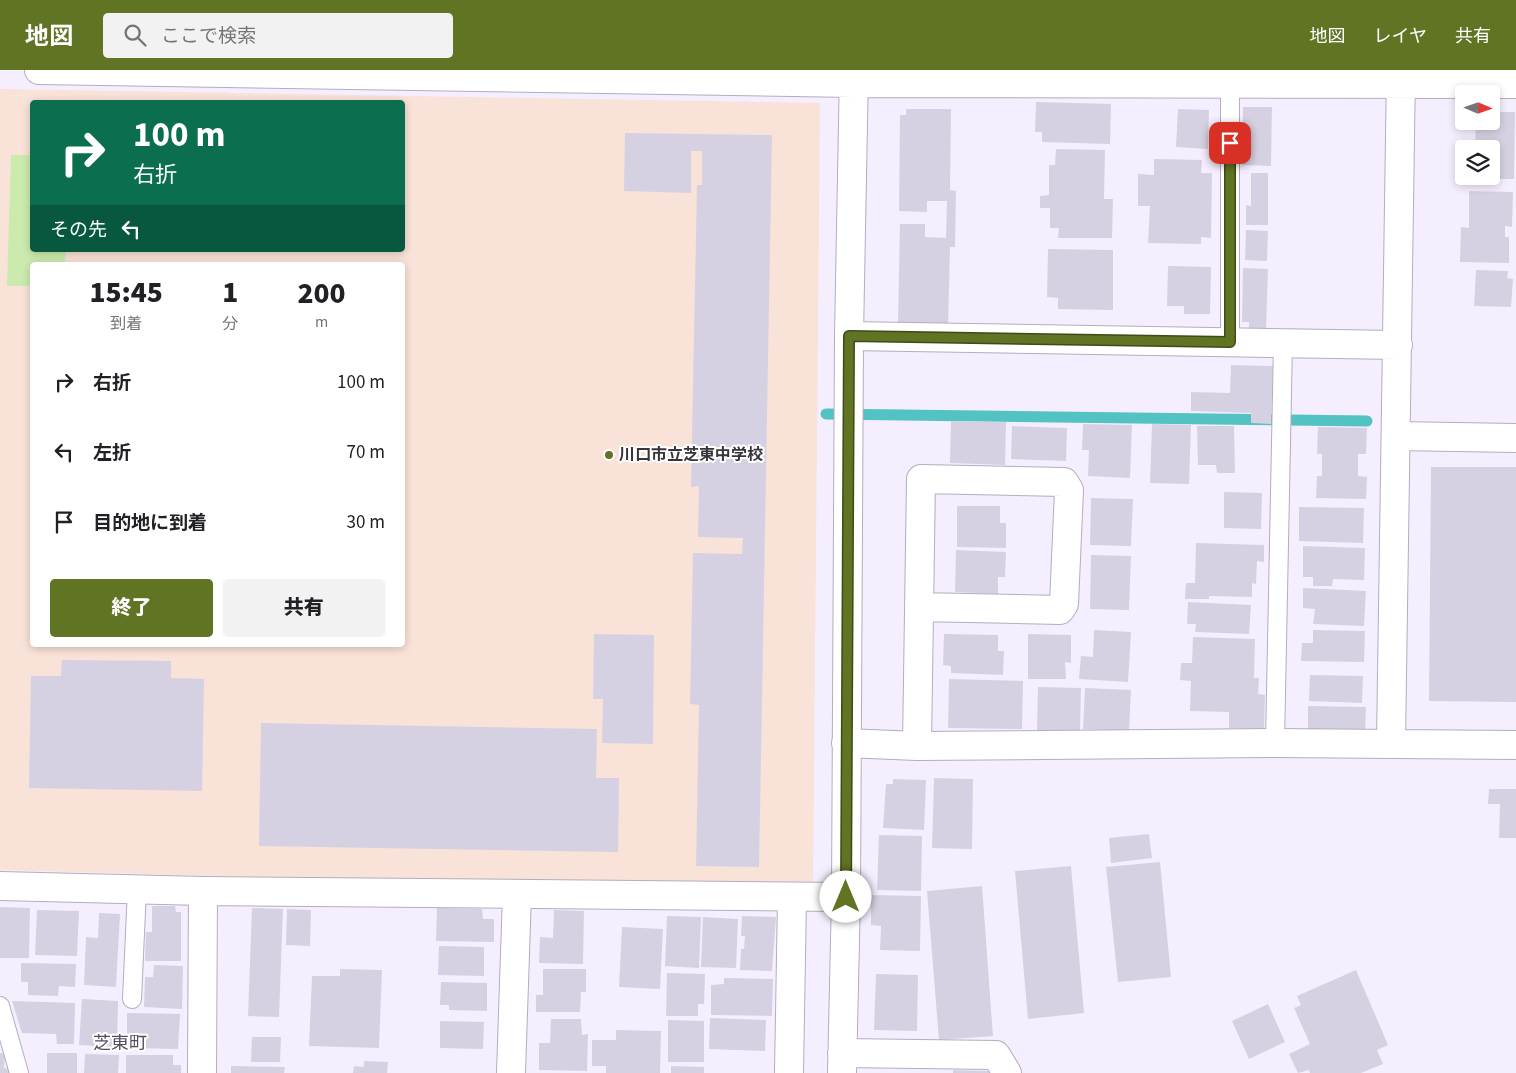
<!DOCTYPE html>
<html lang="ja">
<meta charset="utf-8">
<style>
body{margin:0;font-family:"Source Sans 3","Noto Sans JP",sans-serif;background:#f2f2f2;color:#202124;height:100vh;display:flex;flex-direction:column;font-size:19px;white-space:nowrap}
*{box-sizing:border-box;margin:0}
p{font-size:16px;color:#757577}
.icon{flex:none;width:28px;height:28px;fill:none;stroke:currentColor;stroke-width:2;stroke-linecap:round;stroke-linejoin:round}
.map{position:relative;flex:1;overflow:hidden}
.side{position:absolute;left:30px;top:192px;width:375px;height:385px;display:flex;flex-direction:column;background:#fff;border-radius:5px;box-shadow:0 2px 8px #0003}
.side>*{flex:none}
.guide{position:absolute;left:30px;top:30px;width:375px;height:152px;border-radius:5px;box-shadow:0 2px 8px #0003;background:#0b6e4f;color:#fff;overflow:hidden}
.needle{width:32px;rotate:92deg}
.buttons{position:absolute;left:1455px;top:15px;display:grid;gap:10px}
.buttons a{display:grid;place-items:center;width:45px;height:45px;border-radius:5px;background:#fff;box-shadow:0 2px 8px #0003;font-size:25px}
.pin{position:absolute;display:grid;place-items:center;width:42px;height:42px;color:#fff;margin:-21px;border-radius:10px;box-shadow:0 2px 8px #0006}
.me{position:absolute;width:55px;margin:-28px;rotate:0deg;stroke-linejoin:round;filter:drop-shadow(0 0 4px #0008)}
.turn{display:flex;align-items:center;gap:18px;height:105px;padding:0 20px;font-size:22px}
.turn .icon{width:65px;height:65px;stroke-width:2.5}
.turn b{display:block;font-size:35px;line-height:42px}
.then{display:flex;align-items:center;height:48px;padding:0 20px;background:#0003;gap:10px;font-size:19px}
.eta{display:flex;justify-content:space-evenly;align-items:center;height:85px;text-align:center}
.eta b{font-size:30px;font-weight:800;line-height:35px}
.action{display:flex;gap:10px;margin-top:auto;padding:10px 20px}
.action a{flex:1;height:58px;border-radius:5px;background:#607424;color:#fff;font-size:20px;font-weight:800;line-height:58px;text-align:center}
.action a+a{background:#f2f2f2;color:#202124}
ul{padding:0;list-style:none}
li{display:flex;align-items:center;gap:15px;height:70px;padding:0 20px}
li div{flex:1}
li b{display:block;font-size:19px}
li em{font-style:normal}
header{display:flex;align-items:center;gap:30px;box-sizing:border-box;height:70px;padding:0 25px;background:#607424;color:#fff}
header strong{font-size:24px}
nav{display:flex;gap:28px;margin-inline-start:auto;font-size:18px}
.search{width:350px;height:45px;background:#f2f2f2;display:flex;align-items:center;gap:12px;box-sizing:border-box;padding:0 18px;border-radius:5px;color:#757577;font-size:19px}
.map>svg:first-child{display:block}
</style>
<header>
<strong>地図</strong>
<div class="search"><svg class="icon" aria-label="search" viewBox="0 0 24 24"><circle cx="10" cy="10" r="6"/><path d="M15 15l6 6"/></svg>ここで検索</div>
<nav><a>地図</a><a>レイヤ</a><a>共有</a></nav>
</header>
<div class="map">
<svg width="1516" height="1003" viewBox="0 0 1516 1003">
<rect width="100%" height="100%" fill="#f5eefe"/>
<path fill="#f9e2d7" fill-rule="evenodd" d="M0 19 820 33 813 813 329 809 0 800ZM32 32H402V180H32ZM32 195H402V575H32Z"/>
<path fill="#cbebae" d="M11 85H32V180H66L65 195H32V216H7Z"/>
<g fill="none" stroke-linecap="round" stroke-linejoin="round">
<path stroke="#52c2c3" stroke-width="11" d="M826 344 1367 351"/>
</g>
<path fill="#d6d1e2" d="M1036 32 1111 34 1110 74 1042 72V62H1035Z
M1243 37H1272L1271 96 1242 95Z
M906 39H951L950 120 956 121 955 177H950L948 257 905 256V252H898L900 154H925V167L946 168 947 131H927V142L899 141 900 45H906Z
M1178 39 1209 40 1208 79 1176 77Z
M1491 42H1515L1514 109H1475V106H1491V79H1475L1476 51H1491Z
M625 63 772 65 759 797 696 796 699 635 690 634 693 483 742 484 743 468 698 467 699 416 691 417 697 115H702V81H691V123L624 121Z
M1056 79 1105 80 1104 129H1113L1112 168H1058L1059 158H1050V138H1040V126L1049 125V95H1055Z
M1154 89 1202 90 1201 103H1212L1211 168 1201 167V174L1148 173 1150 136H1138V104L1154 105Z
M1251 103H1268V155H1246V135L1251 136Z
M1469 121 1513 122 1512 157 1505 156V167H1509V193L1460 192 1461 157 1469 158Z
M1246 160 1268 161 1267 191 1245 190Z
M1048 179 1113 180V240L1058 239V228L1047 227Z
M1168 196 1211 197 1210 244H1184V236H1167Z
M1243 198 1268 199 1266 260H1249V252H1242Z
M1476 200 1508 201 1507 208 1513 209 1511 237 1474 236Z
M1231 295 1273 296 1271 354 1251 353V343L1191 341V322L1230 323Z
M951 351 1006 352 1005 395 950 393Z
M1083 354 1132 355 1130 408 1088 406 1089 380H1082Z
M1152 354 1191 355 1189 414 1150 413Z
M1012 356 1067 358 1066 391 1011 389Z
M1197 356H1234L1235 403H1217L1216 395H1198Z
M1318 357 1367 358 1366 384H1358V406L1367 407 1366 429 1316 428 1317 406H1322V384H1317Z
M1431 397H1516V632L1429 631Z
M1224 422 1262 423 1261 459 1224 458Z
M1091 428 1133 429 1131 476 1090 475Z
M957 436H1000V453H1006V478L957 477Z
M1299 437 1364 438 1363 473 1299 471Z
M1196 473 1264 475V492L1257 491 1256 514 1252 513V527L1209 526V529H1185L1186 513H1195Z
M1303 476 1365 478 1364 510 1333 509 1332 516H1313V507H1303Z
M956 480 1006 482 1005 507H998V524L955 522Z
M1091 485 1131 486 1129 540 1090 539Z
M1303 518 1366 521 1364 556 1313 554 1315 539 1303 538Z
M1188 532 1251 535 1249 564 1195 562 1196 554H1187Z
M1094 560 1131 562 1128 612 1079 609 1081 586 1093 587Z
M1313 560 1365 561 1364 592 1301 591 1302 573H1313Z
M594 564 654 565 653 674 602 673 603 629H593Z
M944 564 998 565V581H1004L1003 605 951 603V596L943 595Z
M1028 564 1071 565V593L1065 592 1066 609H1028Z
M1193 567 1255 569 1254 608H1259L1258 624 1265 625 1264 659 1229 658V642L1190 641 1191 611 1180 610 1181 593H1192Z
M62 590 171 591V608L204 609 202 721 29 718 31 606H61Z
M1310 605 1363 606 1362 633 1309 631Z
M949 609 1023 611 1022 659 948 658Z
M1038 617 1081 618 1080 661 1037 660Z
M1085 618 1131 620 1129 661 1083 659Z
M1308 636 1366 637 1365 665 1308 663Z
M261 653 597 659 596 708H619L618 782 259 776Z
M934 708 973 709 972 779 932 778Z
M893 709 926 710 924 760 883 758 886 714H893Z
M1489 719H1516V768H1499L1500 734H1488Z
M1149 764 1152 788 1111 793 1109 768Z
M879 765 922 766 921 821 877 820Z
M1160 792 1171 907 1118 912 1106 797Z
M1071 796 1084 943 1028 949 1015 801Z
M982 816 993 966 939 970 927 821Z
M871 825 921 826 920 881 880 880 881 856 871 855Z
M152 836H175L176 842H181V891H145L146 862H152Z
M0 837 30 838 29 888H0Z
M252 838 283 839 279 947 248 946Z
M437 838 482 839 483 849H494V872L436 871Z
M287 839 311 840 310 876 286 875Z
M37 840 79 841 77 886 35 885Z
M554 840 584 841 583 894 539 893 540 867 553 868Z
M99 843 120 844 116 917 84 915 86 867 98 868Z
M667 846 701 847 699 898 665 896Z
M742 846 776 847 772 901 740 900 741 879H744L745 866H741Z
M703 847 738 849 736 898 701 897Z
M622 857 663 859 660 919 619 917Z
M439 876 484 877V906L438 905Z
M21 893 76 894 75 917 59 916 58 926 28 925V912H21Z
M154 895 183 896 182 939 144 937 145 907H153Z
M340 899 382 900 379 978 309 976 312 906H340Z
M543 899H586V922H581L580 942H536V925H543Z
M1356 900 1388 975 1377 980 1383 994 1361 1003H1310L1309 1000 1298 1003 1289 984 1310 974 1294 938 1301 935 1297 926Z
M667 903 705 904 704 934H698V946H666Z
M876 904 918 905 917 961 874 960Z
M724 908 773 909 772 946 711 945V915L724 914Z
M441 912 487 913V941L449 940V935H440Z
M82 929 118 931 117 977 79 975Z
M12 931 75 933 74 974H57L56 964 22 963Z
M1268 934 1285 972 1249 989 1232 951Z
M127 943 180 944 178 979 127 978Z
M710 948 766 950 765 981 709 979Z
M551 949H581L582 965 588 964 587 1001 539 1000V973H550Z
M668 950 704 951V992H668Z
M440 951 484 952 483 979 440 978Z
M616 960 661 961 660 1003H606V996H592V970H616Z
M252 967H281L280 992H251Z
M0 983 5 984 4 998 11 999V1003H0Z
M47 983H77V1003H47Z
M85 984 119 985 118 1003H84Z
M126 985H173V995H181V1003H126Z
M364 991 388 992 387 1003H353L354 996 364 997Z
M231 996 285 997 284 1003H231Z
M671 996 704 997V1003H671Z
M953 1000 993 1001V1003H953Z"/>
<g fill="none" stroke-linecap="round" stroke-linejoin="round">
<g stroke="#b4adbd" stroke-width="20">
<path id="service" d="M1230 272V13
M1275 673 1283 273
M132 929 137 819
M0 936 19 1003"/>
</g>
<g stroke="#b4adbd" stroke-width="30">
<path id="minor" d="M39 0 854 13 1516 14
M849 266 1398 275
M1396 366 1516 368
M919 537 1060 540 1064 534 1069 420 1064 412 921 409 917 676 1275 673 1516 675
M846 673 917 676
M1391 673 1401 0
M0 816 203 821 846 827
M842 983 996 985 1007 1003
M202 1003 203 821
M511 1003 517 824
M789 1003 792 828
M842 1003 846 827 849 266 854 0"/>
</g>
<use href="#service" stroke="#fff" stroke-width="18"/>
<use href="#minor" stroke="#fff" stroke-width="28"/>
</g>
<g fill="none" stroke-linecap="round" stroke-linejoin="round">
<g stroke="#3e4b17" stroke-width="12">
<path id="route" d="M846 827 849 266 1230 272V73"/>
</g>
<use href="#route" stroke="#607424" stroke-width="9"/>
</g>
<circle fill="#607424" stroke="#fff" stroke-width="2" cx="609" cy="385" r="5"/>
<g text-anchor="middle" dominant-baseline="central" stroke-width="4" stroke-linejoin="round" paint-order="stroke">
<g font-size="16" font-weight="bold" fill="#37353b" stroke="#fff" text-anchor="start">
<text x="619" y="385">川口市立芝東中学校</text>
</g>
<g font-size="18" fill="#544e5c" stroke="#fff">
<text x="120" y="973">芝東町</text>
</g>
</g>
</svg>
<div class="buttons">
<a><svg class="needle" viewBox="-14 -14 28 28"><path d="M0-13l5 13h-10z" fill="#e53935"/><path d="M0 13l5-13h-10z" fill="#757577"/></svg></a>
<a><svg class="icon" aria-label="layers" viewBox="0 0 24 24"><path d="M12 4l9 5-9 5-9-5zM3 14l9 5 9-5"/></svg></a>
</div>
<div class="pin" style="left:1230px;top:73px;background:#d93025"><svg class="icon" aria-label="arrive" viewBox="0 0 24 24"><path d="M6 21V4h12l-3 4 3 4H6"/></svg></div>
<svg class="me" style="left:846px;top:827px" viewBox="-20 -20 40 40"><circle r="19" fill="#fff"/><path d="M0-13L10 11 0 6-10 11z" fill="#607424"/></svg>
<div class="guide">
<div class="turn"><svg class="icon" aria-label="right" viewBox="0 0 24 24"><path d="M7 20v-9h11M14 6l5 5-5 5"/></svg><div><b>100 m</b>右折</div></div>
<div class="then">その先<svg class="icon" aria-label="left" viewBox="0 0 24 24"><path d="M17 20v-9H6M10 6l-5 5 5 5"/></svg></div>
</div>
<section class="side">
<div class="eta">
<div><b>15:45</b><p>到着</p></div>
<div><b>1</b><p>分</p></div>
<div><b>200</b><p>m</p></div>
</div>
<ul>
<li><svg class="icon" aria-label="right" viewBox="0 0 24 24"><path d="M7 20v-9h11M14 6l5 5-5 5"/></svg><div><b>右折</b></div><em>100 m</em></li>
<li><svg class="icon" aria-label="left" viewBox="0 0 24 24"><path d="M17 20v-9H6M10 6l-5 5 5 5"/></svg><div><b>左折</b></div><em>70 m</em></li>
<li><svg class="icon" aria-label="arrive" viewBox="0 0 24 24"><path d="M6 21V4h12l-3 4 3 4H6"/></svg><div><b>目的地に到着</b></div><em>30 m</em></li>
</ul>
<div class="action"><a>終了</a><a>共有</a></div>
</section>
</div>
